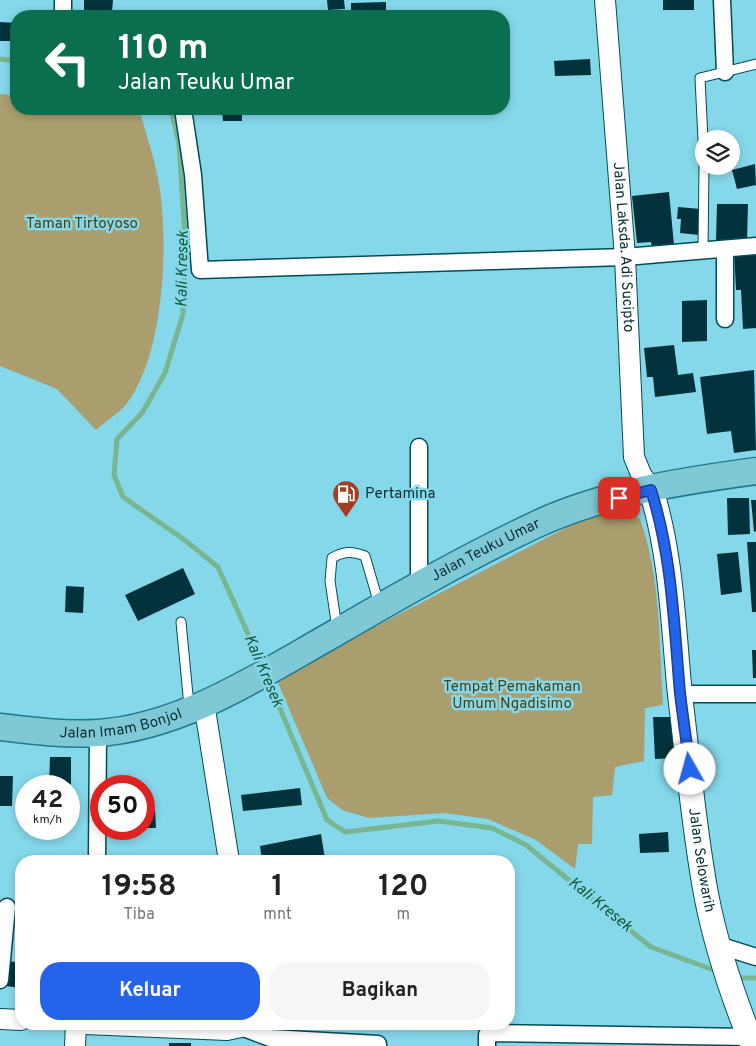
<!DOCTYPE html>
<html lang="id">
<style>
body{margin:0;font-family:Overpass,sans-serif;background:#f6f6f6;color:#222;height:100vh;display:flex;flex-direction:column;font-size:19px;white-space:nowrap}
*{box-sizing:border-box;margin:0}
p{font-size:16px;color:#767676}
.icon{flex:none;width:28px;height:28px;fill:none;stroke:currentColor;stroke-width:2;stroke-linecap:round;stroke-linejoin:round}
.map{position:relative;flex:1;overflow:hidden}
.side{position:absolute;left:15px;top:855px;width:500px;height:175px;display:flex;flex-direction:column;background:#fff;border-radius:20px;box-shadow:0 2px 8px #0003}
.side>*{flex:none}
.hud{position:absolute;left:10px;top:10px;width:500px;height:105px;border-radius:20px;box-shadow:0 2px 8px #0003;background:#0b6e4f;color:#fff;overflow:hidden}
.buttons{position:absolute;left:695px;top:130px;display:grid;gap:10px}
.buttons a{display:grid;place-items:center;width:45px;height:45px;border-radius:50%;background:#fff;box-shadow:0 2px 8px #0003;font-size:25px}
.speed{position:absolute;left:15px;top:775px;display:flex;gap:10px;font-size:25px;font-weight:700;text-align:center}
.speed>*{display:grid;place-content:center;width:65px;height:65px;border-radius:50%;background:#fff;box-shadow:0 2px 8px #0003;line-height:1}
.speed small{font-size:12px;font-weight:400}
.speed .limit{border:8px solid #d22;background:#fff;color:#111}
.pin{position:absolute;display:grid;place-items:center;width:42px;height:42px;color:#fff;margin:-21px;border-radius:10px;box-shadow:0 2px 8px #0006}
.me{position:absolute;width:55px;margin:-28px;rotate:353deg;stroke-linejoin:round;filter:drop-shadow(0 0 4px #0008)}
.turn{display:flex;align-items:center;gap:18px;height:105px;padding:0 25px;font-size:22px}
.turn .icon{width:65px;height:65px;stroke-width:2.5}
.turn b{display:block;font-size:35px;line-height:42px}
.eta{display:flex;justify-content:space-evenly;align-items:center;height:85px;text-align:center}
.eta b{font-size:30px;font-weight:700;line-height:35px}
.cta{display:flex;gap:10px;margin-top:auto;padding:10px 25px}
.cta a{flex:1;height:58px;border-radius:20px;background:#2563eb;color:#fff;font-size:20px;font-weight:700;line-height:58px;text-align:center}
.cta a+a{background:#f6f6f6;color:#222}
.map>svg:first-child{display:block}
</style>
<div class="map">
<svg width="756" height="1046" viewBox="0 0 756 1046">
<rect width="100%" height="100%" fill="#85d7ea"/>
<path fill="#aa9d6e" d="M0 94 16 96V109H119L140 111C145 132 153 153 157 174 170 233 165 348 130 399 123 411 107 420 96 430L57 389 0 366Z
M614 511 629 512 640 519C661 578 659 643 663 705L645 708 644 761 615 767 612 795 593 797 592 844H578L575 869 536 840 488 819 445 813 369 818 342 810 327 798 276 678 581 520Z"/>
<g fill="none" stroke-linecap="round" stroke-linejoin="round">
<path stroke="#79b58e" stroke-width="5" d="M0 59 16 61
M171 109 179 144 185 236 183 314 165 373 142 413 117 439 114 475 123 497 186 541 218 567 262 665
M268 680 327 820 345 832 438 821 492 828 526 845 651 947 719 972
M734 978H756"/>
</g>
<path fill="#02333d" d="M84 0H113L112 12 84 11Z
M327 0H344L345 9 328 10Z
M663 0H694V10H663Z
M386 2V16H351V3Z
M0 22 16 23V41H0Z
M590 59 591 75 555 76 554 61Z
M222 109H242V121H223Z
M249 109H279V111L249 112Z
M459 109H495V114H459Z
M755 164 756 185 737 189 732 170Z
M669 192 674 245 652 248 651 242 637 243 632 196Z
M717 204H748L747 241H716Z
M678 207 701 209 699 235 680 233 681 219H677Z
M756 250V328L743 329 741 290H736L734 251Z
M707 300V341L682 342V301Z
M674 345 678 375 693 373 696 392 655 397 653 377H647L644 348Z
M754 370 756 450 734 453 731 431 707 434 700 377Z
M727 498H749L750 534 728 535Z
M751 500H756V531L754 532Z
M747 542H756V612H752Z
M738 552 742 592 721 595 717 554Z
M183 568 195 594 138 621 125 595Z
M66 586 84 587 83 613 65 612Z
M752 650H756V678H753Z
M653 717H674L675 758 655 759Z
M50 757H71V788L69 786H49Z
M0 776H13L12 806H0Z
M300 788 302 805 243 811 241 795Z
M155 810 156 828H144V811Z
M668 832 669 852 640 853 639 834Z
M321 834 325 859 262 861 260 846Z
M9 961 21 963V988L6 986Z
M169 1043H191V1046H169Z"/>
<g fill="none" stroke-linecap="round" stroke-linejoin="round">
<g stroke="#004c5a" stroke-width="11">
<path id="service" d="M704 161 700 78 756 64
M703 250 704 166
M181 622 189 706
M337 628 330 581 332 558C344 551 352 551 365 556L379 604"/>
</g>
<g stroke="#004c5a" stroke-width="19">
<path id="minor" d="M63 0V16
M722 0 725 72
M183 109 193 175 200 270 625 257 756 246
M725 249V319
M419 587V447
M680 694H756
M97 861 98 733
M718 945 756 957
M0 980 7 907
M241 1027 270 1038 378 1044
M487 1046V1035L491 1033 749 1037"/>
</g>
<g stroke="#004c5a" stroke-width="22">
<g id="tertiary">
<path id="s1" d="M605 0 625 257 634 457 641 474 651 490"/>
<path d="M204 703 229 861"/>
<path d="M0 1019 21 1020"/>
<path d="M86 1024 227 1030 241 1027 242 1024"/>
<path d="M75 1046 76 1024"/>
</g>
</g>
<g stroke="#004c5a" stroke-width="26">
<g id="secondary">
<path id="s2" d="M651 490C672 556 673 626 680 695 688 761 694 829 706 894 716 946 733 997 753 1046"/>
</g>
</g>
<g stroke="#1f7a8d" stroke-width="29">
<g id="primary">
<path id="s3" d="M0 727C32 731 66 735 98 733 182 727 259 676 330 636 397 597 465 558 535 525 603 493 682 481 756 471"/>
</g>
</g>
<use href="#service" stroke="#fff" stroke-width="9"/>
<use href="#minor" stroke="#fff" stroke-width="16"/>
<use href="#tertiary" stroke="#fff" stroke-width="20"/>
<use href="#secondary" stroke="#fff" stroke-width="24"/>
<use href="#primary" stroke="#7fc8d6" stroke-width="26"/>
</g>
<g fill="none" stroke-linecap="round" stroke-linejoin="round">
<g stroke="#184099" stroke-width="12">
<path id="route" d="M619 498 651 490C672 556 674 625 680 693 683 719 687 744 690 769"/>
</g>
<use href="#route" stroke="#2563eb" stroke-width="9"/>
</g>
<defs>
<g id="fuel-pin" transform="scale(1.4375)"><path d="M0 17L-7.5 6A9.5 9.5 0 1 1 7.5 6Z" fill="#a53d23" stroke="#85d7ea"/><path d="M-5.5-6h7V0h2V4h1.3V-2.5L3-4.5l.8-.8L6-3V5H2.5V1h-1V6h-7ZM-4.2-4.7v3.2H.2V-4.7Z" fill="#fff"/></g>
</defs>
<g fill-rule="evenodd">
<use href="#fuel-pin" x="346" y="494"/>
</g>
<g text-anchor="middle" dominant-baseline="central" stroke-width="5" stroke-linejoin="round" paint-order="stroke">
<g font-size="15" fill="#4d410e" stroke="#85d7ea">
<text x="82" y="224">Taman Tirtoyoso</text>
<text x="512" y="687">Tempat Pemakaman<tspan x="512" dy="17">Umum Ngadisimo</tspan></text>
</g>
<g font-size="15" fill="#0a2f37" stroke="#85d7ea">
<text stroke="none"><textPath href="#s1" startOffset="248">Jalan Laksda. Adi Sucipto</textPath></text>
<text stroke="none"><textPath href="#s3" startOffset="530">Jalan Teuku Umar</textPath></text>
<text stroke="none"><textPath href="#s3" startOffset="122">Jalan Imam Bonjol</textPath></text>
<text stroke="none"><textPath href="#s2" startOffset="374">Jalan Selowarih</textPath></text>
</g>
<g font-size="15" fill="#0a2f37" stroke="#85d7ea" text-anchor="start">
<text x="365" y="494">Pertamina</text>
</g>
<g font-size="16" font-style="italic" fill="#145a35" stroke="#85d7ea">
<text transform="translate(183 269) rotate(-89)">Kali Kresek</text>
<text transform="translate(263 671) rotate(67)">Kali Kresek</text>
<text transform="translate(600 905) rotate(39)">Kali Kresek</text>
</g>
</g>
</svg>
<div class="buttons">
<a><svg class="icon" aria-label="layers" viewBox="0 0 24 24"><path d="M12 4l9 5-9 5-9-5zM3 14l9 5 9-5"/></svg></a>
</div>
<div class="speed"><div>42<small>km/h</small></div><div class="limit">50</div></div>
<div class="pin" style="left:619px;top:498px;background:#d93025"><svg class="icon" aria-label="arrive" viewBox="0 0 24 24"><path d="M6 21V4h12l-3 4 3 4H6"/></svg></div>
<svg class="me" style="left:690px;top:769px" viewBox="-20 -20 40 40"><circle r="19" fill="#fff"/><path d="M0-13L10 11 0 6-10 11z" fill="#2563eb"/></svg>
<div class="hud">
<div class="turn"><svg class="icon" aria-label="left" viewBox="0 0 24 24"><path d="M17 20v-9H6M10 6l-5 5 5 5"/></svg><div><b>110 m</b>Jalan Teuku Umar</div></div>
</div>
<section class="side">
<div class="eta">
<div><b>19:58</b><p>Tiba</p></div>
<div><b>1</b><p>mnt</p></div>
<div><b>120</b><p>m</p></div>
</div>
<div class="cta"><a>Keluar</a><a>Bagikan</a></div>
</section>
</div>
